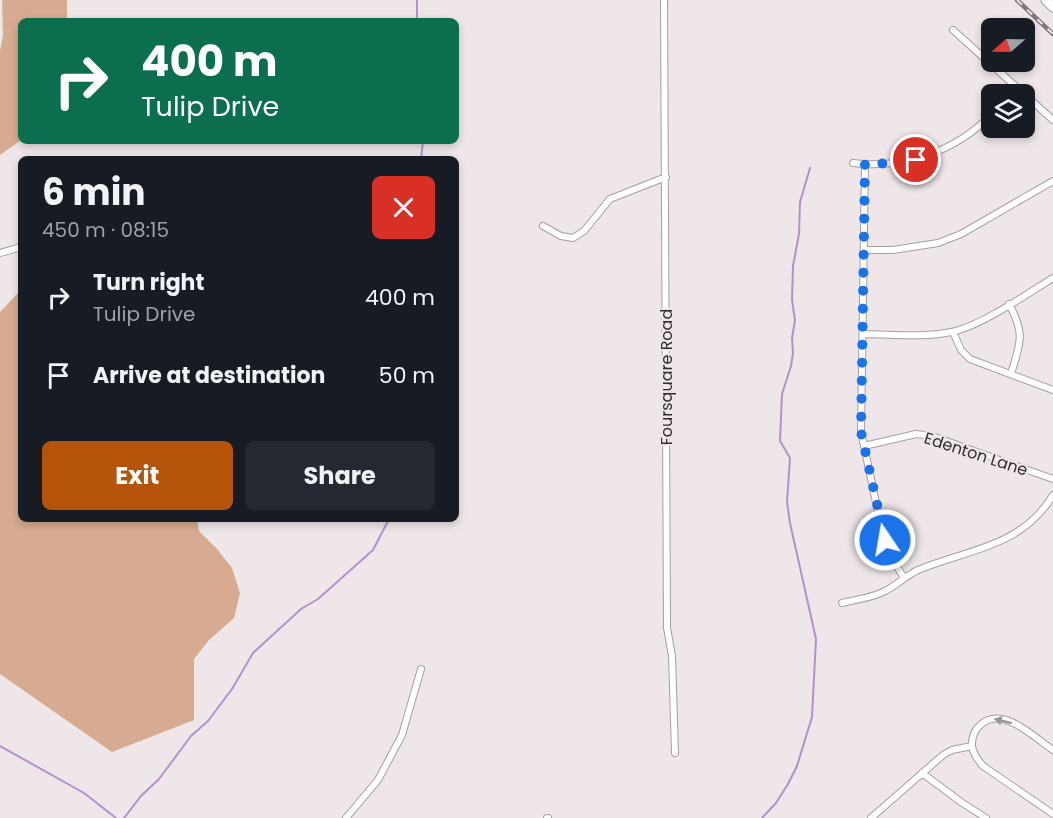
<!DOCTYPE html>
<meta charset="utf-8">
<style>
body{margin:0;font-family:Poppins,sans-serif;background:#242831;color:#f1f3f6;height:100vh;display:flex;flex-direction:column;font-size:22px;white-space:nowrap}
*{box-sizing:border-box;margin:0}
p{font-size:20px;color:#9ea1a6}
.icon{flex:none;width:33px;height:33px;fill:none;stroke:currentColor;stroke-width:2;stroke-linecap:round;stroke-linejoin:round}
.map{position:relative;flex:1;overflow:hidden}
.drawer{position:absolute;left:18px;top:156px;width:441px;height:366px;display:flex;flex-direction:column;background:#171b24;border-radius:9px;box-shadow:0 3px 9px #0003}
.drawer>*{flex:none}
.guide{position:absolute;left:18px;top:18px;width:441px;height:126px;border-radius:9px;box-shadow:0 3px 9px #0003;background:#0b6e4f;color:#fff;overflow:hidden}
.needle{width:39px;rotate:250deg}
.buttons{position:absolute;left:981px;top:18px;display:grid;gap:12px}
.buttons a{display:grid;place-items:center;width:54px;height:54px;border-radius:9px;background:#171b24;box-shadow:0 3px 9px #0003;font-size:30px}
.pin{position:absolute;display:grid;place-items:center;width:51px;height:51px;color:#fff;margin:-26px;border:3px solid #fff;border-radius:50%;box-shadow:0 2px 6px #0007}
.me{position:absolute;width:66px;margin:-33px;rotate:348deg;stroke-linejoin:round;filter:drop-shadow(0 0 4px #0008)}
.turn{display:flex;align-items:center;gap:21px;height:126px;padding:0 24px;font-size:27px}
.turn .icon{width:78px;height:78px;stroke-width:2.5}
.turn b{display:block;font-size:42px;line-height:51px}
.round{display:grid;place-items:center;flex:none;width:63px;height:63px;border-radius:9px;background:#242831}
.summary{display:flex;align-items:center;justify-content:space-between;height:102px;padding:0 24px}
h1{font-size:36px;font-weight:700;line-height:45px}
.button{display:flex;gap:12px;margin-top:auto;padding:12px 24px}
.button a{flex:1;height:69px;border-radius:9px;background:#b45309;color:#fff;font-size:24px;font-weight:700;line-height:69px;text-align:center}
.button a+a{background:#242831;color:#f1f3f6}
ul{padding:0;list-style:none}
li{display:flex;align-items:center;gap:18px;height:78px;padding:0 24px}
li div{flex:1}
li b{display:block;font-size:22px}
li em{font-style:normal}
.map>svg:first-child{display:block}
</style>
<div class="map">
<svg width="1053" height="818" viewBox="0 0 1053 818">
<rect width="100%" height="100%" fill="#eee6e8"/>
<path fill="#d6ab91" d="M2 0H67V21H21V140L0 155V51L3 35Z
M21 290V519H197L199 531 217 549 232 568 240 593 234 618 209 640 194 659V720L112 752 0 674V312Z"/>
<g fill="none" stroke-linecap="round" stroke-linejoin="round">
<path stroke="#b292ce" stroke-width="2" d="M417 21V0
M421 159 423 141
M0 746 84 793 116 818
M124 818 141 796 159 779 191 736 208 721 232 689 253 653 301 609 318 599 373 550 389 519
M762 818 776 803 788 784 797 766 812 717 816 639 790 523 787 502 790 458 780 441 782 394 791 366 793 353 792 338 795 320 792 300 793 266 799 234 800 202 810 168"/>
<g stroke="#a69fa1" stroke-width="8">
<path id="street" d="M664 0 667 628 672 656 675 753
M953 30 1053 120
M853 163C905 169 955 152 992 114
M865 164 861 432 884 540 888 552 904 578
M543 226 561 236 573 238 584 231 610 199 666 177
M864 250H893L938 243 961 234 1053 181
M0 253 21 247
M1009 304C1026 335 1020 343 1011 374
M953 332 961 350 970 359 1053 390
M863 334C892 334 923 338 951 332 979 327 1027 294 1053 278
M864 446 916 434 932 436 1053 479
M842 603C857 599 874 598 887 590 898 584 907 575 918 570 969 549 1022 547 1053 495
M1053 750C1040 741 1017 721 1002 719 985 716 971 729 972 746 973 754 978 760 983 766L1053 814
M922 773 961 802 986 818
M346 818 378 780 402 735 421 669
M547 818H548
M871 818 943 755 952 750 972 746"/>
</g>
<g stroke="#a69fa1" stroke-width="11">
<path id="primary" d="M1046 0 1053 7"/>
</g>
<use href="#street" stroke="#fff" stroke-width="6"/>
<use href="#primary" stroke="#fff" stroke-width="9"/>
<g stroke="#7c7778" stroke-width="4.5">
<path id="rail" d="M1017 0 1053 34"/>
</g>
<use href="#rail" stroke="#eee6e8" stroke-width="2" stroke-dasharray="7" stroke-linecap="butt"/>
</g>
<defs><path id="oneway-solid" d="M-6-.8H1V-3.2L6.5 0L1 3.2V.8H-6Z" transform="scale(1.5)"/></defs>
<use fill="#989696" href="#oneway-solid" transform="translate(1003 721) rotate(-166)"/>
<g fill="none" stroke-linecap="round" stroke-linejoin="round">
<path stroke="#1a73e8" stroke-width="10" stroke-dasharray="0 18" d="M885 540 861 432 865 164 898 163 916 160"/>
</g>
<g text-anchor="middle" dominant-baseline="central" stroke-width="4.5" stroke-linejoin="round" paint-order="stroke">
<g font-size="16" fill="#312d2e" stroke="#eee6e8">
<text transform="translate(666 377) rotate(-90)">Foursquare Road</text>
<text transform="translate(976 454) rotate(18)">Edenton Lane</text>
</g>
</g>
</svg>
<div class="buttons">
<a><svg class="needle" viewBox="-14 -14 28 28"><path d="M0-13l5 13h-10z" fill="#e53935"/><path d="M0 13l5-13h-10z" fill="#9ea1a6"/></svg></a>
<a><svg class="icon" aria-label="layers" viewBox="0 0 24 24"><path d="M12 4l9 5-9 5-9-5zM3 14l9 5 9-5"/></svg></a>
</div>
<div class="pin" style="left:916px;top:160px;background:#d93025"><svg class="icon" aria-label="arrive" viewBox="0 0 24 24"><path d="M6 21V4h12l-3 4 3 4H6"/></svg></div>
<svg class="me" style="left:885px;top:540px" viewBox="-20 -20 40 40"><circle r="17" fill="#1a73e8" stroke="#fff" stroke-width="3"/><path d="M0-11L8 9 0 5-8 9z" fill="#fff"/></svg>
<div class="guide">
<div class="turn"><svg class="icon" aria-label="right" viewBox="0 0 24 24"><path d="M7 20v-9h11M14 6l5 5-5 5"/></svg><div><b>400 m</b>Tulip Drive</div></div>
</div>
<section class="drawer">
<div class="summary"><div><h1>6 min</h1><p>450 m · 08:15</p></div><a class="round" style="background:#d93025;color:#fff"><svg class="icon" aria-label="close" viewBox="0 0 24 24"><path d="M6 6l12 12M18 6L6 18"/></svg></a></div>
<ul>
<li><svg class="icon" aria-label="right" viewBox="0 0 24 24"><path d="M7 20v-9h11M14 6l5 5-5 5"/></svg><div><b>Turn right</b><p>Tulip Drive</p></div><em>400 m</em></li>
<li><svg class="icon" aria-label="arrive" viewBox="0 0 24 24"><path d="M6 21V4h12l-3 4 3 4H6"/></svg><div><b>Arrive at destination</b></div><em>50 m</em></li>
</ul>
<div class="button"><a>Exit</a><a>Share</a></div>
</section>
</div>
